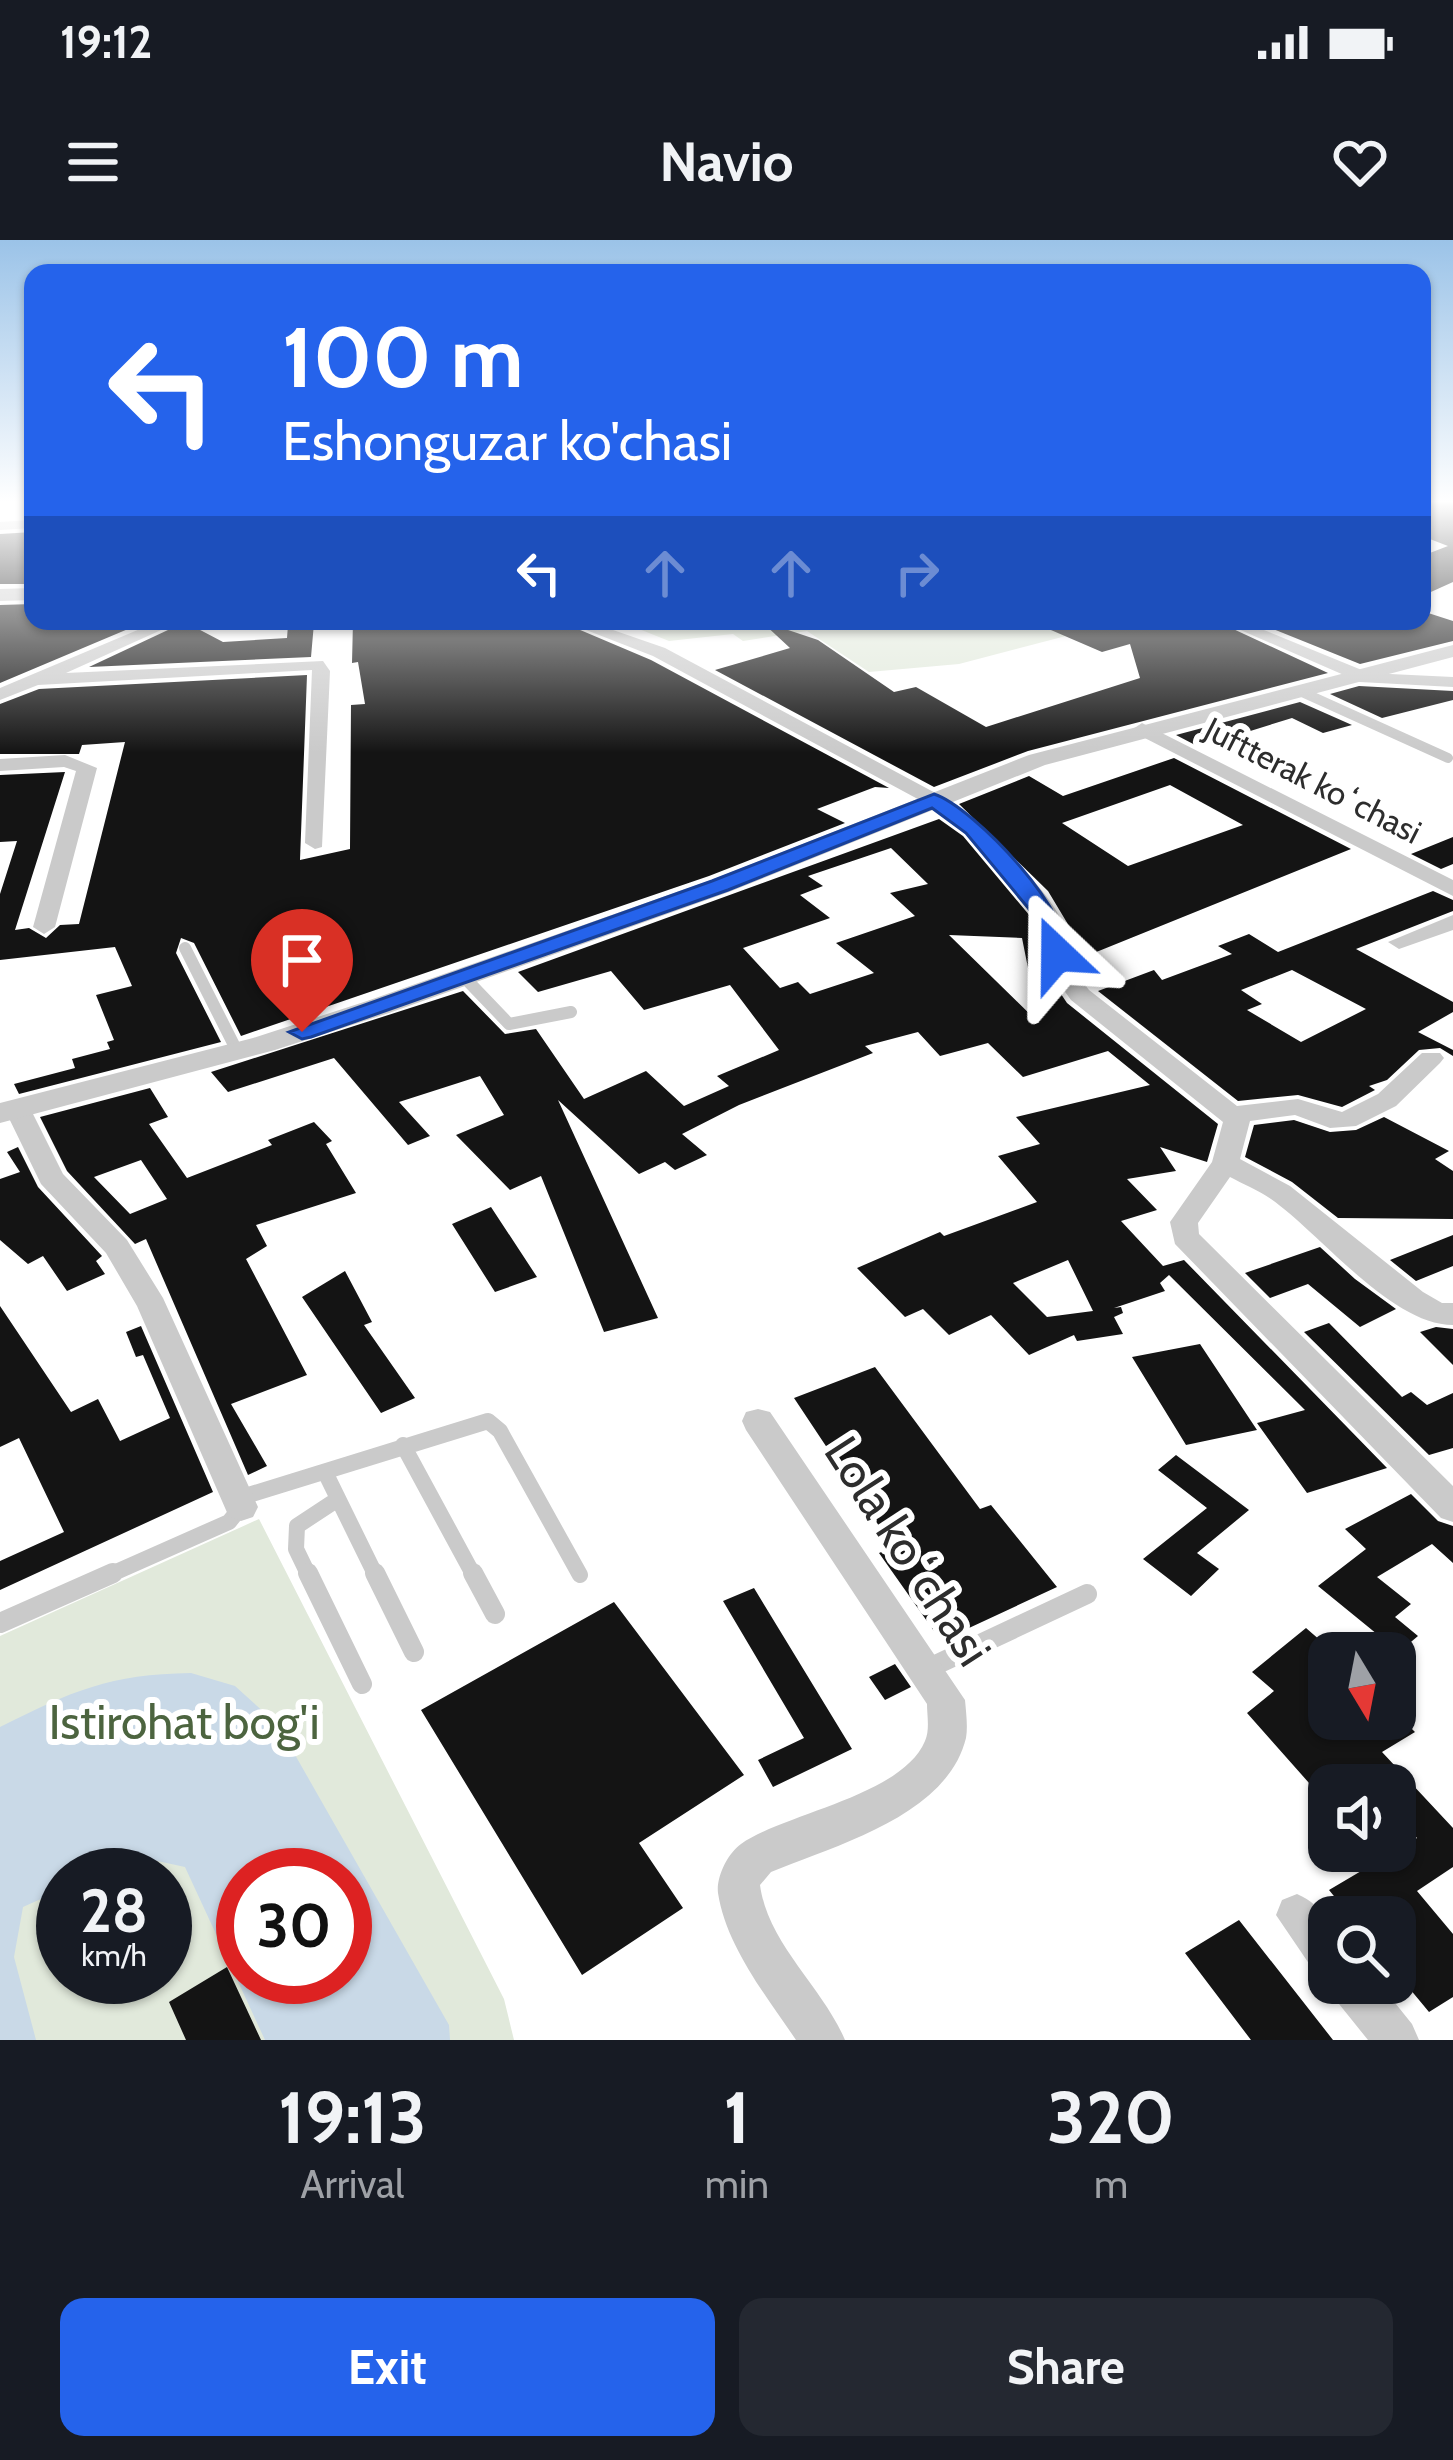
<!DOCTYPE html>
<meta charset="utf-8">
<style>
body{margin:0;font-family:Cabin,sans-serif;background:#242831;color:#f1f3f6;height:100vh;display:flex;flex-direction:column;font-size:45px;white-space:nowrap}
*{box-sizing:border-box;margin:0}
p{font-size:39px;color:#9ea1a6}
.icon{flex:none;width:66px;height:66px;fill:none;stroke:currentColor;stroke-width:2;stroke-linecap:round;stroke-linejoin:round}
.map{position:relative;height:1800px;overflow:hidden}
.panel{display:flex;flex-direction:column;background:#171b24;flex:1}
.panel>*{flex:none}
.banner{position:absolute;left:24px;top:24px;width:1407px;height:366px;border-radius:24px;box-shadow:0 3px 9px #0004;background:#2563eb;color:#fff;overflow:hidden}
.needle{width:78px;rotate:170deg}
.controls{position:absolute;left:1308px;top:1392px;display:grid;gap:24px}
.controls a{display:grid;place-items:center;width:108px;height:108px;border-radius:24px;background:#171b24;box-shadow:0 3px 9px #0004;font-size:60px}
.speed{position:absolute;left:36px;top:1608px;display:flex;gap:24px;font-size:60px;font-weight:700;text-align:center}
.speed>*{display:grid;place-content:center;width:156px;height:156px;border-radius:50%;background:#171b24;box-shadow:0 3px 9px #0004;line-height:1}
.speed small{font-size:30px;font-weight:400}
.speed .limit{border:18px solid #d22;background:#fff;color:#111}
.pin{position:absolute;display:grid;place-items:center;width:102px;height:102px;color:#fff;margin:-123px -51px;border-radius:50% 50% 50% 0;rotate:-45deg;box-shadow:0 0 12px #0007}
.pin .icon{rotate:45deg}
.me{position:absolute;width:132px;margin:-66px;rotate:337deg;stroke-linejoin:round;filter:drop-shadow(0 0 9px #0008)}
.turn{display:flex;align-items:center;gap:42px;height:252px;padding:0 60px;font-size:54px}
.turn .icon{width:156px;height:156px;stroke-width:2.5}
.turn b{display:block;font-size:84px;line-height:102px}
.lanes{display:flex;align-items:center;height:114px;padding:0 60px;background:#0003;justify-content:center;gap:60px;direction:ltr}
.lanes .off{opacity:.35}
.eta{display:flex;justify-content:space-evenly;align-items:center;height:204px;text-align:center}
.eta b{font-size:72px;font-weight:800;line-height:84px}
.action{display:flex;gap:24px;margin-top:auto;padding:24px 60px}
.action a{flex:1;height:138px;border-radius:24px;background:#2563eb;color:#fff;font-size:48px;font-weight:800;line-height:138px;text-align:center}
.action a+a{background:#242831;color:#f1f3f6}
.status{display:flex;justify-content:space-between;align-items:center;height:84px;padding:0 60px;background:#171b24;direction:ltr}
.status svg{height:33px;fill:currentColor}
header{display:flex;justify-content:space-between;align-items:center;height:156px;padding:0 60px;background:#171b24;font-size:54px;font-weight:800}
.map>svg:first-child{display:block}
</style>
<div class="status"><b>19:12</b><svg viewBox="0 0 49 12"><path d="M0 12V9h3v3zM5 12V6h3v6zM10 12V3h3v9zM15 12V0h3v12zM26 1h20v11H26zM47 4h2v5h-2z"/></svg></div>
<header><svg class="icon" aria-label="menu" viewBox="0 0 24 24"><path d="M4 6h16M4 12h16M4 18h16"/></svg>Navio<svg class="icon" aria-label="heart" viewBox="0 0 24 24"><path d="M12 20l-8-8c-3-5 5-10 8-4 3-6 11-1 8 4z"/></svg></header>
<div class="map">
<svg width="1453" height="1800" viewBox="0 0 1453 1800">
<rect width="100%" height="100%" fill="#fff"/>
<path fill="#e1e9db" fill-rule="evenodd" d="M619 381H978L987 386 1030 381 1066 396 959 424 869 432 807 391 743 401 733 394 669 401Z
M259 1279 504 1759 514 1800H0V1396ZM63 1635H165V1737H63ZM243 1635H345V1737H243Z"/>
<path fill="#c9d9e7" fill-rule="evenodd" d="M191 1433 235 1446 278 1485 449 1785 450 1800H265L185 1627 139 1617 96 1635H63V1649L23 1667 14 1717 36 1800H0V1487C72 1451 110 1434 191 1433ZM243 1635H345V1737H243Z"/>
<path fill="#141414" fill-rule="evenodd" d="M1422 261H1453V342L1422 356V316L1448 306 1422 296Z
M33 292V344H0V294Z
M33 364V382L147 381 0 443V365Z
M1422 371 1453 381V401L1360 424 1263 385 1422 381Z
M353 381H559L651 420 889 548 875 547 817 569 845 583 709 636 241 796 194 703 181 698 176 713 221 802 19 854 14 844 75 828 72 819 110 809 107 802 114 800 96 755 132 746 115 707 0 720V654L17 601 0 602V535L65 532 15 690 29 688 46 698 60 685 79 684 125 502 82 505 79 514H0V464L39 449 307 435 300 620 350 609 351 465 365 464 358 422 352 423Z
M761 381 818 400 894 452 916 447 986 487 1140 438 1130 404 1102 412 1030 381H1216L1328 433 1028 511 934 547 715 430 790 408Z
M185 382 223 402 287 398 288 385 314 383 311 417 89 427Z
M1359 446 1453 451V460L1382 478 1330 454Z
M1300 462 1352 485 1323 493 1292 478 1199 507 1176 495Z
M1174 518 1351 609 1079 719 1069 686 1048 651 959 564 1029 536 1063 556ZM1170 545 1243 585 1128 626 1062 583Z
M939 579 963 596 1030 676 1049 736 1067 763 1218 884 1207 922 1160 907 1176 931 1127 939 1157 970 1121 981 1163 1026 1184 1020 1387 1228 1307 1253 1257 1183 1305 1170 1169 1035 1160 1043 1165 1051 1114 1068 1121 1067 1123 1073 1114 1077 1123 1094 1077 1101 1074 1095 1029 1115 991 1075 949 1095 923 1069 905 1077 857 1028 940 992 944 996 1037 962 998 916 1040 904 1016 877 1150 845 1108 811 1023 837 988 803 940 816 918 792 865 806 873 813 739 865 682 894 707 915 675 930 665 922 639 934 558 860 658 1078 604 1092 541 936 510 950 456 895 504 875 480 836 399 862 430 896 408 905 334 818 228 852 211 832 463 751 505 794 536 789 584 859 646 831 684 866 729 846 717 836 779 810 730 745 644 770 611 731 538 752 518 732ZM891 608 928 644 890 653 915 676 836 703 874 733 810 754 798 742 780 748 743 708 830 678 800 655 823 646 808 636ZM949 695 1022 698 1039 783ZM1068 1020 1093 1071 1047 1077 1013 1043Z
M1453 597V624L1441 629 1411 614Z
M1433 651 1453 660V671L1356 709 1453 762V772L1418 792 1453 810V816L1440 808 1419 810 1387 840 1369 846 1375 850 1342 867 1298 855 1238 861 1098 751 1154 730 1162 740 1232 714 1218 706 1249 694 1278 712ZM1292 730 1366 769 1301 802 1247 770 1262 764 1241 750Z
M150 848 168 877 149 884 187 938 272 905 268 900 314 882 332 901 326 904 356 953 256 985 267 1006 246 1019 307 1135 231 1164 267 1226 248 1235 146 999 135 1004 67 931 40 877ZM141 920 167 959 130 974 94 937Z
M1384 877 1449 911 1435 919 1453 931V979L1338 978 1292 942 1245 917 1254 885 1294 880 1330 892 1356 890Z
M18 907 38 947 102 1016 96 1021 105 1034 67 1051 43 1016 28 1024 0 1000V939L20 932 7 912Z
M491 967 537 1037 495 1052 452 984Z
M1453 995V1026L1416 1041 1390 1020Z
M1320 1007 1355 1039 1396 1069 1360 1087 1308 1044 1270 1058 1245 1033Z
M345 1031 372 1082 364 1085 415 1158 381 1173 302 1057Z
M0 1066 71 1172 98 1159 120 1201 170 1178 143 1115 136 1117 126 1092 141 1086 213 1252 0 1350V1321L64 1292 19 1198 0 1207Z
M1329 1083 1402 1157 1411 1152 1427 1165 1453 1153V1208L1429 1215 1304 1092Z
M1436 1087 1453 1089V1125L1420 1092Z
M1200 1104 1257 1190 1186 1205 1132 1117Z
M875 1127 980 1269 991 1265 1057 1347 941 1401 879 1313 893 1307 794 1158Z
M1176 1215 1249 1270 1197 1313 1219 1329 1191 1356 1143 1319 1207 1268 1158 1230Z
M1411 1254 1438 1281 1453 1286V1323L1432 1304 1377 1337 1411 1364 1395 1377 1418 1396 1399 1412 1318 1346 1366 1309 1345 1289Z
M754 1348 852 1509 773 1547 758 1520 804 1498 723 1361Z
M614 1362 744 1535 639 1603 683 1668 582 1735 421 1470Z
M1306 1388 1329 1408V1441L1312 1454 1329 1479 1344 1489 1360 1479H1402L1415 1492 1382 1512 1453 1588V1627L1417 1651 1453 1694V1757L1429 1772 1395 1731V1677H1351L1329 1650 1417 1598 1395 1574V1545H1369L1354 1529 1317 1552 1247 1473 1274 1451 1252 1432Z
M895 1424 911 1447 885 1460 869 1437Z
M1239 1680 1333 1800H1251L1185 1713Z
M227 1727 261 1800H186L169 1762Z"/>
<g fill="none" stroke-linecap="round" stroke-linejoin="round">
<path stroke="#cacaca" stroke-width="10" d="M1302 452 1448 518"/>
<path stroke="#cacaca" stroke-width="12" d="M185 708 237 811
M464 737 509 784 571 772"/>
<path stroke="#cacaca" stroke-width="16" d="M403 1205 474 1336
M325 1232 376 1336
M239 1258 488 1181 500 1191 580 1335
M107 1336 229 1282 241 1267
M309 1336 296 1309 297 1286 338 1259"/>
<path stroke="#cacaca" stroke-width="20" d="M308 1333 362 1444
M375 1333 414 1412
M473 1333 495 1374
M0 1383 113 1333
M927 1429 1087 1354"/>
<path fill="#cacaca" fill-rule="evenodd" d="M33 280V288L0 290V282Z
M159 381H181L66 433 323 421 330 431 322 607 315 609 305 603 312 430 38 445 0 460V448Z
M563 381H587L665 408 941 556C977 582 1049 646 1065 688 1074 711 1073 730 1089 750L1237 866 1298 859 1342 872 1378 854 1422 813H1440L1444 818 1440 823 1396 866 1356 886 1330 888 1295 875 1250 881 1240 919 1290 946 1423 1052 1442 1063H1453V1085C1391 1085 1321 994 1271 959 1258 950 1243 944 1230 937L1198 983 1199 994 1453 1246V1282L1441 1278 1175 1004 1170 982 1212 922 1223 882 1071 760 1053 735 1042 686 1034 673 966 593 927 564 653 416Z
M1220 381H1242L1369 433 1453 437V447L1360 442Z
M1142 483 1453 640V656L1135 493 1133 489Z
M65 515 97 528 55 687 44 694 33 687 76 531 64 527 0 531V519Z
M1453 675V690L1399 709 1388 702Z
M17 860 30 868 63 934 127 1000 163 1058 258 1267 253 1277 241 1281 229 1277 137 1066 106 1013 41 944 4 868Z
M758 1169 770 1172 965 1460C966 1472 968 1486 966 1498 947 1576 836 1605 771 1632L760 1645C768 1704 822 1746 845 1800H796C767 1757 726 1706 718 1653 716 1637 728 1613 741 1604 785 1573 902 1556 925 1501 930 1490 927 1475 927 1464L746 1190 742 1181 746 1172Z
M1297 1654C1335 1670 1329 1702 1329 1738L1314 1731 1276 1675 1282 1660Z
M1329 1743H1379L1412 1784 1419 1800H1368L1335 1759Z"/>
<path fill="#cacaca" fill-rule="evenodd" d="M33 348V360L0 361V349Z
M1453 405V417L1045 525 729 652 389 773 275 810 0 883V863L253 798 367 761 711 640 1029 515Z"/>
</g>
<linearGradient id="sky" x2="0" y2="1"><stop stop-color="#9bc3e8"/><stop offset="0.51" stop-color="#fff"/><stop offset="1" stop-color="#fff" stop-opacity="0"/></linearGradient>
<rect width="1453" height="513" fill="url(#sky)"/>
<path fill="#2563eb" stroke="#184099" stroke-width="3" d="M934 554C974 567 1079 678 1065 719H1049L1034 675 966 593 932 568 728 650 311 797 302 799 289 792 712 641Z"/>
<g text-anchor="middle" dominant-baseline="central" stroke-width="12" stroke-linejoin="round" paint-order="stroke">
<g font-size="33" fill="#2d2d2d" stroke="#fff">
<text transform="translate(1313 540) rotate(27)">Juftterak koʻchasi</text>
</g>
<g font-size="48" fill="#2d2d2d" stroke="#fff">
<text transform="translate(908 1311) rotate(57)">Lola koʻchasi</text>
</g>
<g font-size="48" fill="#4c643f" stroke="#fff">
<text x="184" y="1482">Istirohat bog'i</text>
</g>
</g>
</svg>
<div class="controls">
<a><svg class="needle" viewBox="-14 -14 28 28"><path d="M0-13l5 13h-10z" fill="#e53935"/><path d="M0 13l5-13h-10z" fill="#9ea1a6"/></svg></a>
<a><svg class="icon" aria-label="sound" viewBox="0 0 24 24"><path d="M4 9h4l5-4v14l-5-4H4zM17 9q2 3 0 6"/></svg></a>
<a><svg class="icon" aria-label="search" viewBox="0 0 24 24"><circle cx="10" cy="10" r="6"/><path d="M15 15l6 6"/></svg></a>
</div>
<div class="speed"><div>28<small>km/h</small></div><div class="limit">30</div></div>
<div class="pin" style="left:302px;top:792px;background:#d93025"><svg class="icon" aria-label="arrive" viewBox="0 0 24 24"><path d="M6 21V4h12l-3 4 3 4H6"/></svg></div>
<svg class="me" style="left:1057px;top:714px" viewBox="-20 -20 40 40"><path d="M0-17L14 15 0 8-14 15z" fill="#2563eb" stroke="#fff" stroke-width="4"/></svg>
<div class="banner">
<div class="turn"><svg class="icon" aria-label="left" viewBox="0 0 24 24"><path d="M17 20v-9H6M10 6l-5 5 5 5"/></svg><div><b>100 m</b>Eshonguzar ko'chasi</div></div>
<div class="lanes"><svg class="icon" aria-label="left" viewBox="0 0 24 24"><path d="M17 20v-9H6M10 6l-5 5 5 5"/></svg><svg class="icon off" aria-label="ahead" viewBox="0 0 24 24"><path d="M12 20V5M6 11l6-6 6 6"/></svg><svg class="icon off" aria-label="ahead" viewBox="0 0 24 24"><path d="M12 20V5M6 11l6-6 6 6"/></svg><svg class="icon off" aria-label="right" viewBox="0 0 24 24"><path d="M7 20v-9h11M14 6l5 5-5 5"/></svg></div>
</div>
</div>
<section class="panel">
<div class="eta">
<div><b>19:13</b><p>Arrival</p></div>
<div><b>1</b><p>min</p></div>
<div><b>320</b><p>m</p></div>
</div>
<div class="action"><a>Exit</a><a>Share</a></div>
</section>
